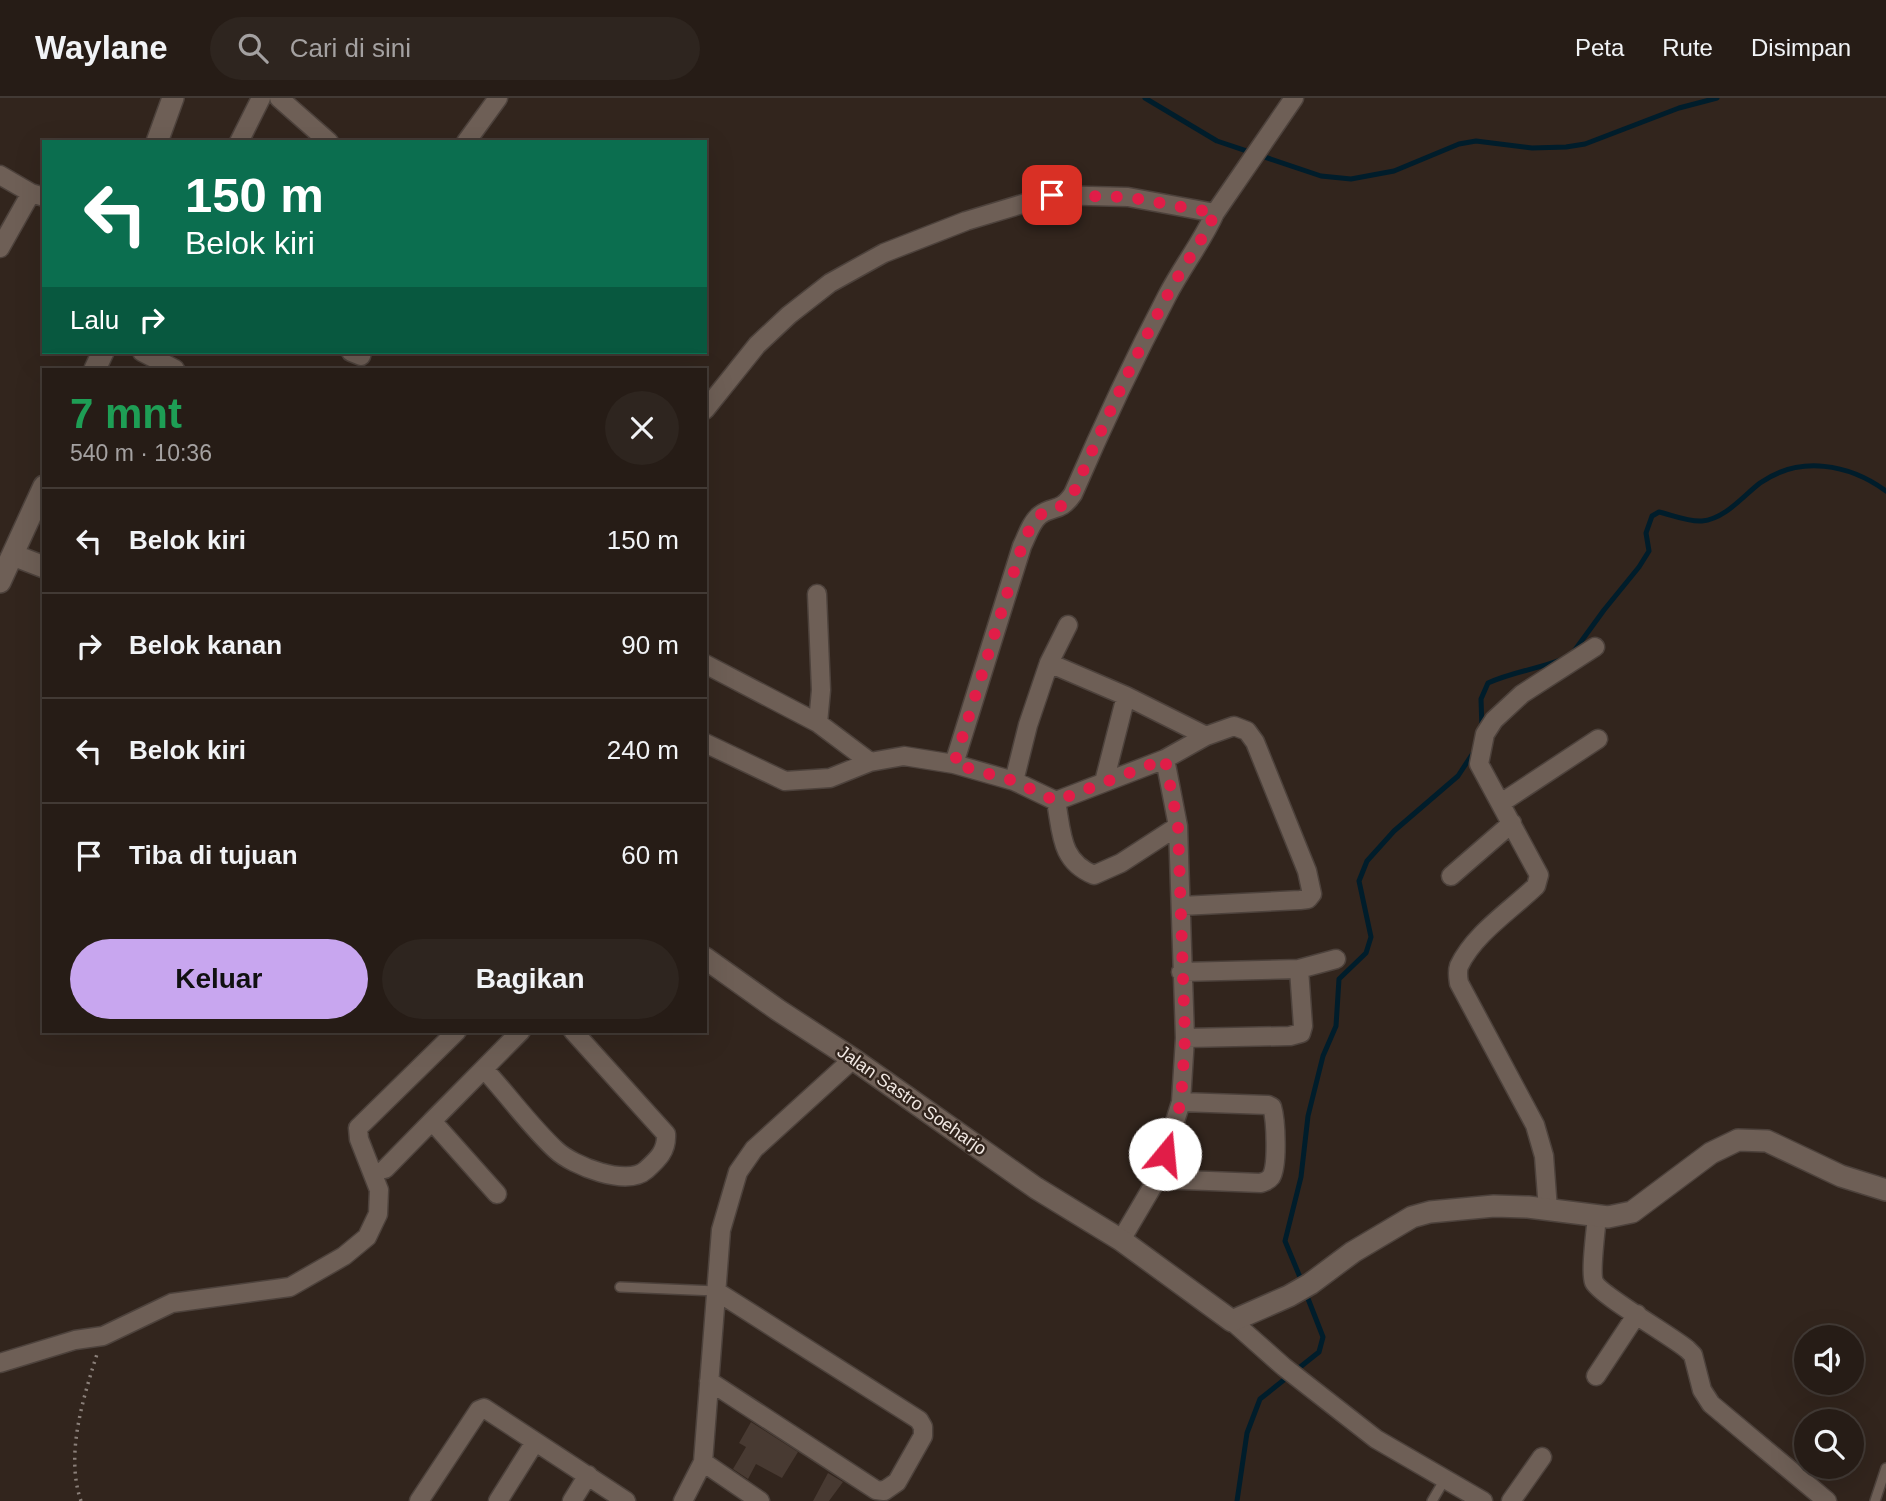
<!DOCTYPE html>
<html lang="id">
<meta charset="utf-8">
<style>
body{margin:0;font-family:Helvetica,sans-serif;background:#2e251f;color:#f1f3f6;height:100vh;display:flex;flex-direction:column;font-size:26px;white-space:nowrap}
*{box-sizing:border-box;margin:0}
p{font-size:23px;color:#a4a1a1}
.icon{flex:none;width:38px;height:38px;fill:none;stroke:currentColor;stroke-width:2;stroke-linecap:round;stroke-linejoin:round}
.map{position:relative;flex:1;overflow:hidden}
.drawer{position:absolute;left:42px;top:270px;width:665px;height:665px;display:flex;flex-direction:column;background:#261c16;border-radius:0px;box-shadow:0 7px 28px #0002,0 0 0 2px #423a35}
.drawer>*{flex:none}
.banner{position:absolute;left:42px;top:42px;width:665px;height:214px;border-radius:0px;box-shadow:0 7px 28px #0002,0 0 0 2px #423a35;background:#0b6e4f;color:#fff;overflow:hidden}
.controls{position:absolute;left:1794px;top:1227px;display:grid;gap:14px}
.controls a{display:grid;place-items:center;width:70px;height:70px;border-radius:50%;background:#261c16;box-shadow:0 7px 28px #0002,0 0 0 2px #423a35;font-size:35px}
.pin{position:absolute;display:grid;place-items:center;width:60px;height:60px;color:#fff;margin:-30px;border-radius:14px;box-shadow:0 4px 10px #0006}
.me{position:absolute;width:77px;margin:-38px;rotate:17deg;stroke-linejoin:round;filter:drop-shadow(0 0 5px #0008)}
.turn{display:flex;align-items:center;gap:24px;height:147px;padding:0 28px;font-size:32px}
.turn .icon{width:91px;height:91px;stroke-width:2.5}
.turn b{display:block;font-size:49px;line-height:60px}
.then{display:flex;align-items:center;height:66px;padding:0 28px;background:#0003;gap:14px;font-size:26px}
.round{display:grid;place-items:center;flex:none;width:74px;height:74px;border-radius:37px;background:#2e251f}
.head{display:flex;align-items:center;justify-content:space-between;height:119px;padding:0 28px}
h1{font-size:42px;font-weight:700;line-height:52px;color:#1e9e55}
.button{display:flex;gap:14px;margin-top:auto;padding:14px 28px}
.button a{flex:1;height:80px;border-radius:42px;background:#c8a6ef;color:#111;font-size:28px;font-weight:700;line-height:80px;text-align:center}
.button a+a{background:#2e251f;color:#f1f3f6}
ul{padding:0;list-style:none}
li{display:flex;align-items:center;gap:21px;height:105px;padding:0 28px;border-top:2px solid #423a35}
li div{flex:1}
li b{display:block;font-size:26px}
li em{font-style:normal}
header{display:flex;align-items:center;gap:42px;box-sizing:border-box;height:98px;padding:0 35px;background:#261c16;border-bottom:2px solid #423a35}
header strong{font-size:33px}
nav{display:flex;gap:38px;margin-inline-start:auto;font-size:24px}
.search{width:490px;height:63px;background:#2e251f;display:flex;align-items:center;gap:18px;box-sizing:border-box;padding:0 24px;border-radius:38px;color:#a4a1a1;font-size:26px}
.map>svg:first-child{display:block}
</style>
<header>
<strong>Waylane</strong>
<div class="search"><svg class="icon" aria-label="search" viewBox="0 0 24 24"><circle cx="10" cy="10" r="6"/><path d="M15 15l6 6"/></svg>Cari di sini</div>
<nav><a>Peta</a><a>Rute</a><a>Disimpan</a></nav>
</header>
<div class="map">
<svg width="1886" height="1403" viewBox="0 0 1886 1403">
<rect width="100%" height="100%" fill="#32251d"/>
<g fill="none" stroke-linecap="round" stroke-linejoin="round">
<path stroke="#001d2b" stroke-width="5" d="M1145 0 1217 43 1321 78 1351 81 1394 73 1459 46 1476 43 1532 50 1566 49 1585 46 1679 10 1717 0
M1572 556 1604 512 1639 469 1649 453 1646 435 1652 418 1659 414C1672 417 1688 424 1702 423 1725 421 1743 398 1760 385 1800 357 1849 366 1886 393
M1482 631 1481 601 1488 585C1512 574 1538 571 1563 561
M1302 1184 1285 1143 1301 1079 1308 1018 1323 958 1336 928 1339 881 1366 855 1371 839 1359 783 1367 763 1394 733 1458 678 1475 652
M1237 1403 1247 1335 1260 1301 1319 1254 1323 1239 1305 1193"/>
</g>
<path fill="#483a32" d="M751 1324 798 1354 782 1380 756 1366 748 1381 733 1371 746 1349 739 1345Z
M828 1375 843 1384 829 1403H813Z"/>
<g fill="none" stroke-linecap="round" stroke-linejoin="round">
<g stroke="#4d423c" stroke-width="12">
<path id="lane" d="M620 1189 716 1193
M1432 1403 1445 1381
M1875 1403 1886 1370"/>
</g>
<g stroke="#4d423c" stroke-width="21">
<path id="street" d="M279 0 329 44
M239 44 261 0
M466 44 498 0
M0 77 31 95
M0 150 31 95 44 99
M142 254 175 271
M351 254 361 258 362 254
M705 312 757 247 789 217 830 185 884 155 966 123 1052 97 1128 99 1215 115
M817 496 821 592 818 625 870 664
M1049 565 1126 598 1206 638
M705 566 818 625
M705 645 785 683 830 680 870 664 904 658 954 666 1014 683 1056 703 1165 661 1206 638 1234 628 1247 633 1255 644 1307 773 1312 796 1308 801 1300 802 1181 808
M954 666 1022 448C1027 438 1031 424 1040 417 1053 407 1060 415 1073 396 1102 329 1133 263 1167 198 1182 169 1202 144 1215 115L1294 0
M1014 683 1028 627 1049 565 1068 527
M1104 684 1126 598
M1056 703C1062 735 1060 763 1094 777L1121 765 1178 728
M1501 705 1598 641
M1451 778 1512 725
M1181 874 1299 871 1336 861
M1185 940 1290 938 1301 935 1303 928 1299 871
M484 971C508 997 530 1028 556 1052 573 1068 627 1089 646 1072 658 1061 667 1053 666 1036L573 933
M385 1071 432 1023
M1157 1081 1261 1085C1266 1083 1268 1083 1271 1079 1278 1068 1276 1022 1272 1009L1268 1007 1181 1004
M497 1096 432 1023 521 933
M1548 1112 1544 1058 1535 1027 1459 885C1458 879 1457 874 1459 868 1474 836 1511 812 1536 788L1539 777 1479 666 1485 636 1494 622 1522 596 1595 549
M1597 1118C1596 1131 1590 1174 1594 1184 1600 1197 1670 1237 1687 1251L1693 1257 1702 1292 1711 1306 1827 1403
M1121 1142 1157 1081 1181 1004 1185 940 1178 728 1165 661
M1232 1223 1284 1269 1376 1341 1483 1403
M0 1265 75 1242 103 1238 172 1205 290 1189 344 1158 367 1139 378 1116 379 1092 359 1041 358 1030 457 933
M1596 1278 1637 1216
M709 1283 876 1392 884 1393 897 1384 923 1338V1329L919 1322 716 1193
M703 1364 760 1403
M419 1403 479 1312 484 1310 626 1403
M498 1403 535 1344
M572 1403 588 1377
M683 1403 703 1364 721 1132 738 1074 754 1051 853 961
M1511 1403 1542 1359"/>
</g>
<g stroke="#4d423c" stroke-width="24">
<path id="secondary" d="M157 44 173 0
M95 271 103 254
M13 457 44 469
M0 484 44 388
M705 860 778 912 853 961 1036 1090 1121 1142 1232 1223 1289 1198 1310 1186 1353 1154 1412 1119 1430 1114 1494 1108 1528 1109 1608 1119 1632 1114 1711 1055 1738 1042 1767 1043 1841 1078 1886 1092"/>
</g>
<path stroke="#8b807a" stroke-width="3.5" stroke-dasharray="2 5" stroke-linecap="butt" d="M81 1403C65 1357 83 1301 97 1256"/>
<use href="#lane" stroke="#6e5f56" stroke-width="9"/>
<use href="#street" stroke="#6e5f56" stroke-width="18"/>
<use href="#secondary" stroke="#6e5f56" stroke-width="21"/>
</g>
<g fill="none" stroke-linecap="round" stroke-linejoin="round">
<path stroke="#e11d48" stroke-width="12" stroke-dasharray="0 21.6" d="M1052 97 1128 99 1215 115C1202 144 1182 169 1167 198 1133 263 1102 329 1073 396 1060 415 1053 407 1040 417 1031 424 1027 438 1022 448L954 666 1014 683 1056 703 1165 661 1178 728 1185 940 1181 1004 1165 1056"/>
</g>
<g text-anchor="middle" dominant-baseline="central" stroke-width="5" stroke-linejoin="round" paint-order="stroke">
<g font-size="18" fill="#f1e8e3" stroke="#32251d">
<text transform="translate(912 1002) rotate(35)">Jalan Sastro Soeharjo</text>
</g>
</g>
</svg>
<div class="controls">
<a><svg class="icon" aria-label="sound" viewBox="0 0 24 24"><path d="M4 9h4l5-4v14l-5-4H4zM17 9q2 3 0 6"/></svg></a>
<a><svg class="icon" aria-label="search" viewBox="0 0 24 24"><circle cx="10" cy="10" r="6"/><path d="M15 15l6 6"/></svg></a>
</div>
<div class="pin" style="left:1052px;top:97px;background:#d93025"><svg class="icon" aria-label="arrive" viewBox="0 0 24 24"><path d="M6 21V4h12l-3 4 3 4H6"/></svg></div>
<svg class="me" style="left:1165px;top:1056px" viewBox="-20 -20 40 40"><circle r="19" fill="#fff"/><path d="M0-13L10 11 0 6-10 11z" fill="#e11d48"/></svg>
<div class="banner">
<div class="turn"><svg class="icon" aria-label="left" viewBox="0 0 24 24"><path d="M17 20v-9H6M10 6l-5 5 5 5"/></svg><div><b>150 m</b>Belok kiri</div></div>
<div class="then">Lalu<svg class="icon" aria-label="right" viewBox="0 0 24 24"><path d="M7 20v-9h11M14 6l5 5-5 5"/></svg></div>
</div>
<section class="drawer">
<div class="head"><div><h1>7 mnt</h1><p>540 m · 10:36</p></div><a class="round"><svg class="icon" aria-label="close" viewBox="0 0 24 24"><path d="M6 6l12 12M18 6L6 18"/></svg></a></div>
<ul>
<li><svg class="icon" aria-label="left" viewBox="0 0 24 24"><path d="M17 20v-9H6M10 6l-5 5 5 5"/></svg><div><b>Belok kiri</b></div><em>150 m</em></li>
<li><svg class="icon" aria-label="right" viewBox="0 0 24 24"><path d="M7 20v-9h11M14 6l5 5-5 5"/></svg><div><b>Belok kanan</b></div><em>90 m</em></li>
<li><svg class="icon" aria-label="left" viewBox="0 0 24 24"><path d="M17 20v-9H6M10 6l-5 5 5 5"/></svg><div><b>Belok kiri</b></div><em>240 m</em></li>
<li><svg class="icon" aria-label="arrive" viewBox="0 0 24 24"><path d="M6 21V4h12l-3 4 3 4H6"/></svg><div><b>Tiba di tujuan</b></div><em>60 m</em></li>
</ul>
<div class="button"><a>Keluar</a><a>Bagikan</a></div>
</section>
</div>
